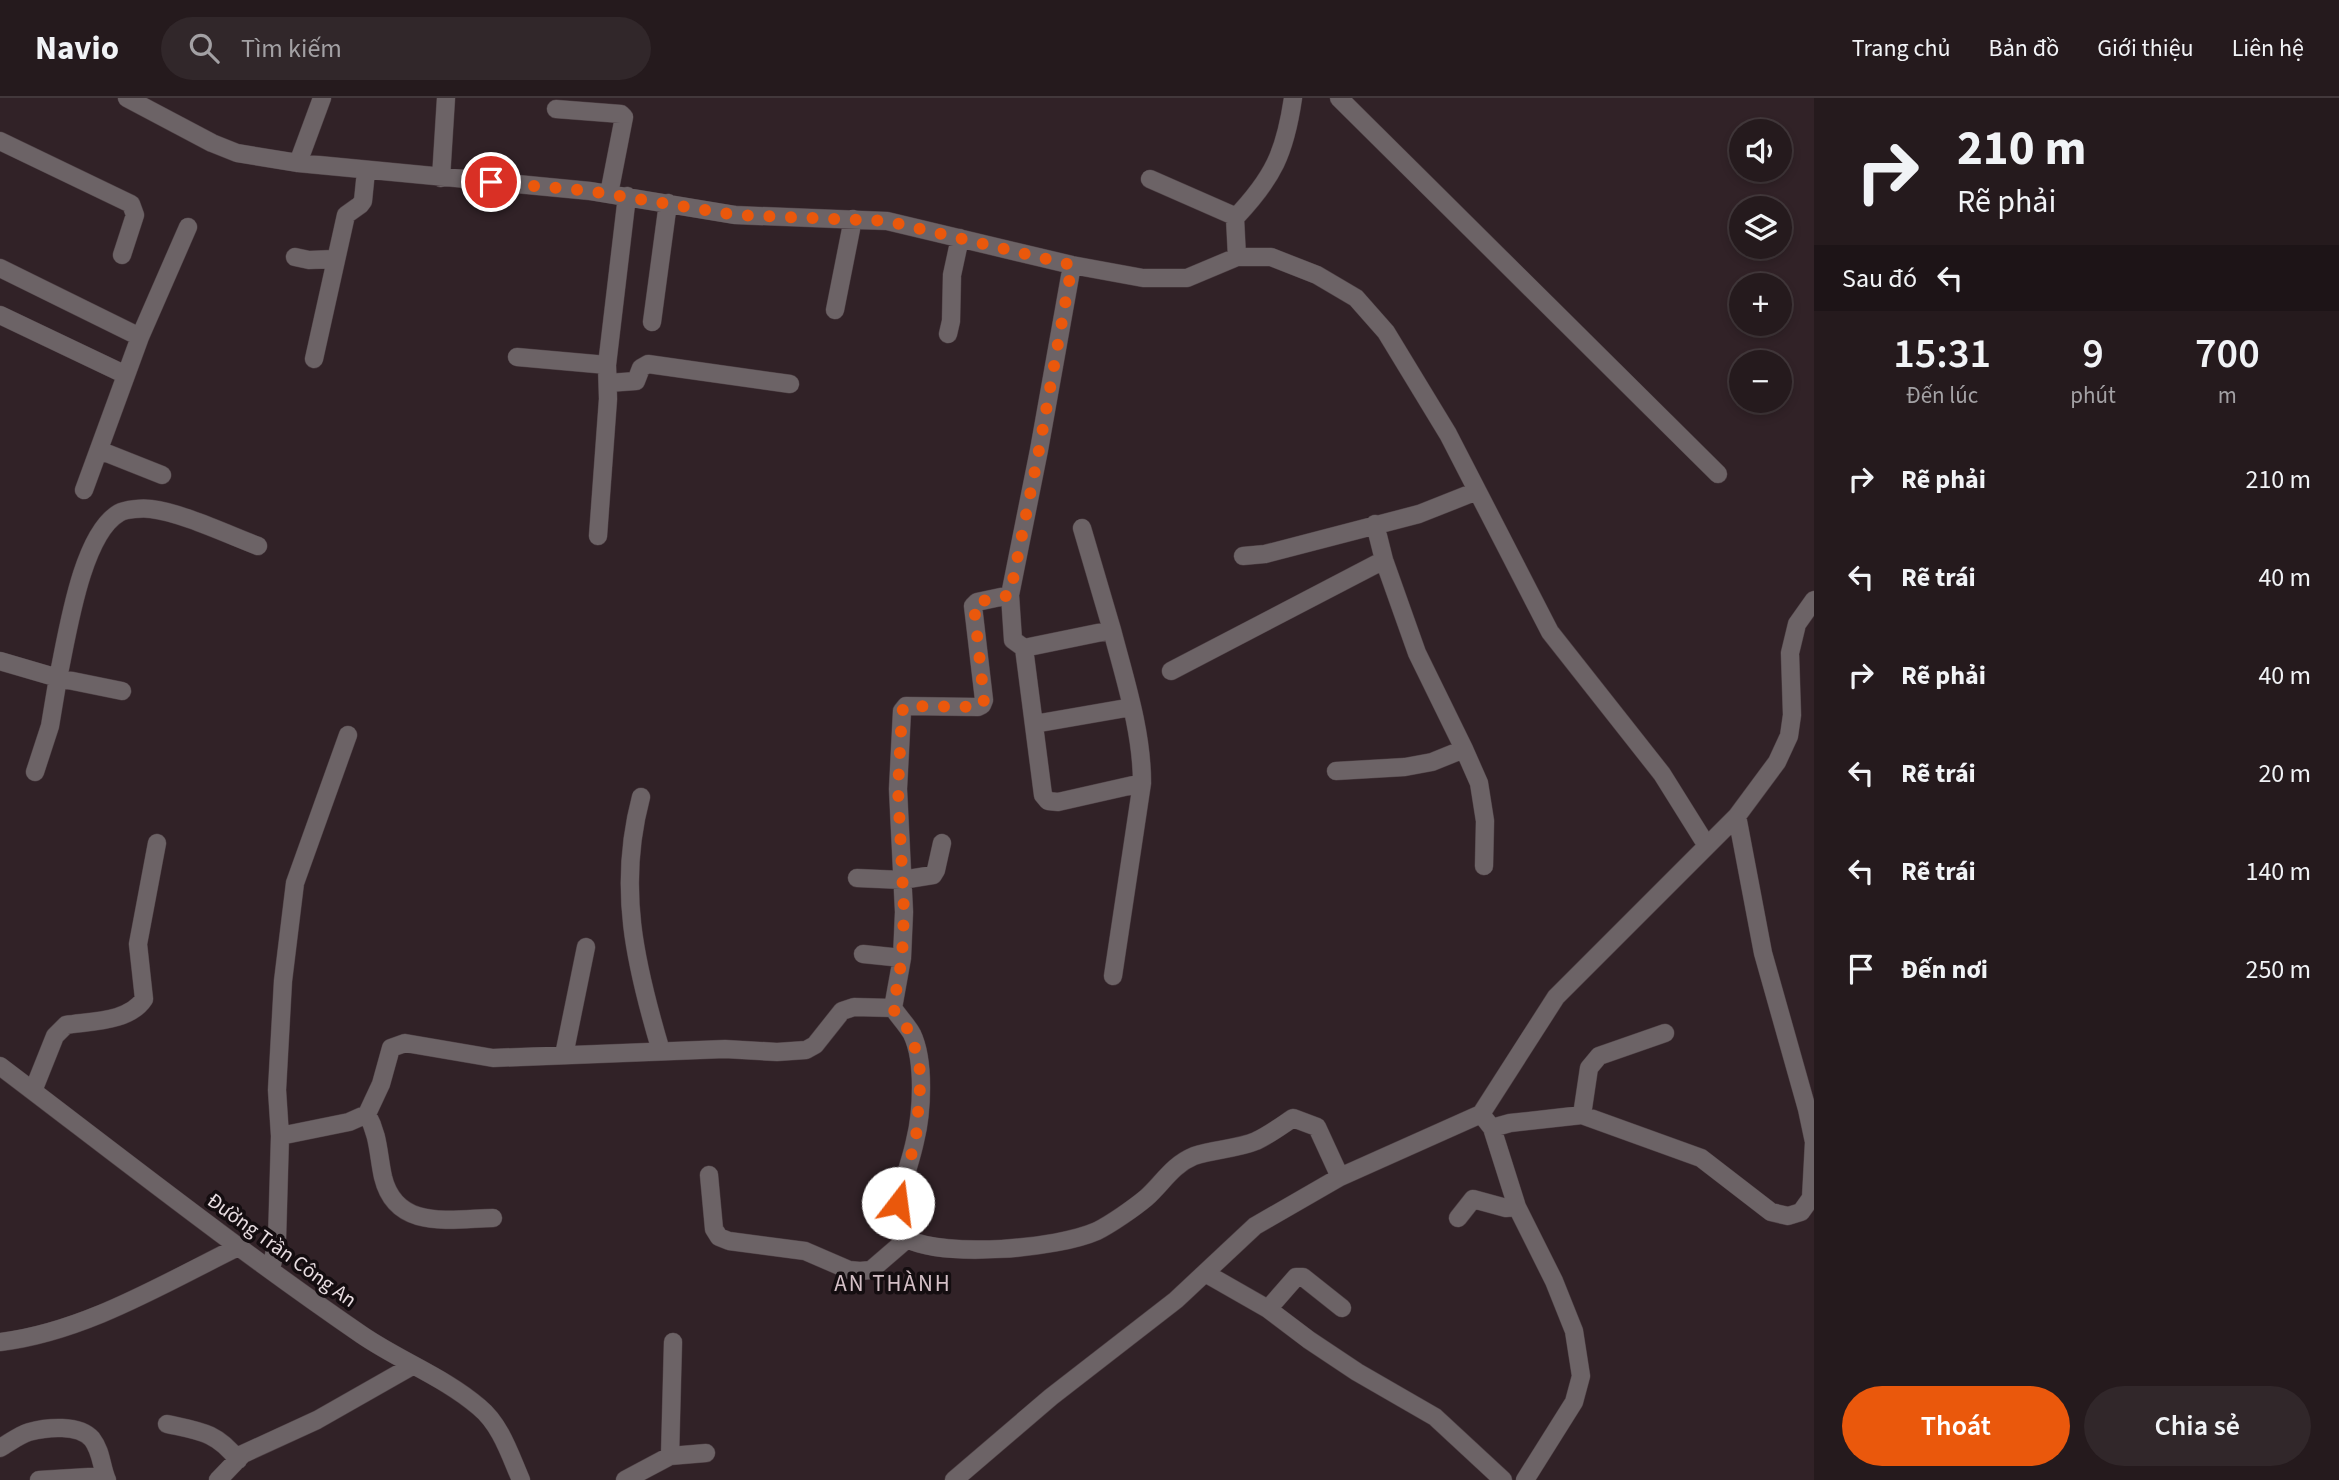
<!DOCTYPE html>
<html lang="vi">
<meta charset="utf-8">
<style>
body{margin:0;font-family:"Source Sans 3",sans-serif;background:#31272a;color:#f1f3f6;height:100vh;display:flex;flex-direction:column;font-size:26px;white-space:nowrap}
*{box-sizing:border-box;margin:0}
p{font-size:23px;color:#a3a1a4}
.icon{flex:none;width:38px;height:38px;fill:none;stroke:currentColor;stroke-width:2;stroke-linecap:round;stroke-linejoin:round}
.map{position:relative;flex:1;overflow:hidden}
.details{display:flex;flex-direction:column;background:#251a1d;width:525px}
.details>*{flex:none}
.hud{background:#251a1d;color:#f1f3f6;overflow:hidden}
.tools{position:absolute;left:1729px;top:21px;display:grid;gap:14px}
.tools a{display:grid;place-items:center;width:63px;height:63px;border-radius:50%;background:#251a1d;box-shadow:0 4px 10px #0003,0 0 0 2px #42383b;font-size:35px}
.pin{position:absolute;display:grid;place-items:center;width:60px;height:60px;color:#fff;margin:-30px;border:4px solid #fff;border-radius:50%;box-shadow:0 2px 7px #0007}
.me{position:absolute;width:77px;margin:-38px;rotate:15deg;stroke-linejoin:round;filter:drop-shadow(0 0 5px #0008)}
.turn{display:flex;align-items:center;gap:24px;height:147px;padding:0 28px;font-size:32px}
.turn .icon{width:91px;height:91px;stroke-width:2.5}
.turn b{display:block;font-size:49px;line-height:60px}
.then{display:flex;align-items:center;height:66px;padding:0 28px;background:#0003;gap:14px;font-size:26px}
.eta{display:flex;justify-content:space-evenly;align-items:center;height:119px;text-align:center}
.eta b{font-size:42px;font-weight:600;line-height:49px}
.action{display:flex;gap:14px;margin-top:auto;padding:14px 28px}
.action a{flex:1;height:80px;border-radius:42px;background:#ea580c;color:#fff;font-size:28px;font-weight:600;line-height:80px;text-align:center}
.action a+a{background:#31272a;color:#f1f3f6}
ul{padding:0;list-style:none}
li{display:flex;align-items:center;gap:21px;height:98px;padding:0 28px}
li div{flex:1}
li b{display:block;font-size:26px}
li em{font-style:normal}
header{display:flex;align-items:center;gap:42px;box-sizing:border-box;height:98px;padding:0 35px;background:#251a1d;border-bottom:2px solid #42383b}
header strong{font-size:33px}
nav{display:flex;gap:38px;margin-inline-start:auto;font-size:24px}
.search{width:490px;height:63px;background:#31272a;display:flex;align-items:center;gap:18px;box-sizing:border-box;padding:0 24px;border-radius:38px;color:#a3a1a4;font-size:26px}
main{display:flex;flex:1;min-height:0}
.map>svg:first-child{display:block}
</style>
<header>
<strong>Navio</strong>
<div class="search"><svg class="icon" aria-label="search" viewBox="0 0 24 24"><circle cx="10" cy="10" r="6"/><path d="M15 15l6 6"/></svg>Tìm kiếm</div>
<nav><a>Trang chủ</a><a>Bản đồ</a><a>Giới thiệu</a><a>Liên hệ</a></nav>
</header>
<main>
<div class="map">
<svg width="1814" height="1382" viewBox="0 0 1814 1382">
<rect width="100%" height="100%" fill="#312227"/>
<g fill="none" stroke-linecap="round" stroke-linejoin="round">
<g stroke="#4e4045" stroke-width="19">
<path id="minor" d="M127 0 212 45 237 55 298 65 590 93 735 117 887 123 1072 167 1143 180H1187L1237 159H1271L1317 177 1356 200 1386 234 1448 336 1550 534 1662 676 1707 748
M1339 0 1718 376
M556 11 621 16 624 19 609 96
M0 43 131 106 135 117 122 157
M298 65 322 0
M441 80 446 0
M1150 81 1232 117 1235 120 1237 159
M1235 120C1273 80 1285 55 1293 0
M295 159 309 162 334 161
M0 170 140 239
M835 212 853 121
M0 217 126 277
M652 224 668 105
M948 236 951 223 952 177 960 140
M517 259 607 267
M314 261 346 117 360 107 363 103 366 73
M608 285 636 283 641 270 648 266 790 286
M99 352 162 377
M84 392 140 239 188 129
M598 438 608 301 607 267 627 98
M1243 458 1265 456 1419 416 1477 393
M1010 497 1013 542 1024 550 1043 697 1048 703 1058 704 1142 685
M1112 532C1125 582 1142 633 1142 685L1113 878
M1024 550 1112 532 1082 430
M0 563 58 580C67 539 81 437 119 415 126 411 142 410 151 411 180 414 229 437 258 448
M1171 573 1384 462
M1034 626 1132 609
M1464 651 1479 685 1485 723 1484 768
M1336 673 1405 669 1432 664 1464 651 1417 555 1384 462 1375 426
M35 674 50 628 58 580 122 593
M641 699C617 789 635 866 661 953
M857 780 902 782 933 777 936 772 942 745
M863 856 902 860
M893 910 902 860 904 814 898 691 902 613 906 608 978 609 982 607 984 602 973 508 977 504 1010 497 1039 352 1072 167
M564 957 586 849
M0 968C120 1059 238 1152 362 1237 400 1263 444 1279 479 1309 501 1327 510 1357 521 1382
M33 993 55 938 66 927C91 923 129 924 144 901L138 846 157 745
M367 1016C379 1038 378 1056 383 1079 396 1133 450 1121 493 1120
M1481 1016 1492 1030 1510 1025 1582 1017 1701 1060 1771 1114 1788 1118 1801 1114 1811 1100 1814 1044 1807 1011 1763 855 1737 718
M1582 1017 1589 970 1599 958 1665 935
M1492 1030 1517 1109 1554 1183 1574 1233 1581 1278 1574 1304 1525 1382
M280 1038 349 1024 367 1016 381 986 391 950 405 945 493 960 725 951 777 954 806 952 815 947 842 913 854 909 893 910C899 919 907 927 912 936 925 963 922 1015 915 1043 907 1081 891 1101 907 1141 947 1160 1056 1151 1097 1133 1111 1126 1134 1110 1146 1100 1162 1086 1172 1067 1194 1058 1214 1051 1237 1051 1256 1043 1269 1037 1281 1028 1293 1020L1317 1029 1340 1079
M709 1077 714 1131 719 1139 729 1143 805 1153 849 1172 860 1173 871 1172 907 1141
M1458 1120 1473 1101 1506 1110 1517 1109
M271 1172 277 1142 280 1038 277 992 283 883 295 785 348 637
M1205 1175 1268 1211 1296 1179H1303L1342 1210
M1268 1211 1309 1242 1357 1274 1435 1319 1503 1382
M0 1244C84 1234 163 1186 238 1149
M167 1326C199 1333 217 1334 238 1362
M0 1350C9 1345 19 1337 29 1334 47 1329 79 1326 92 1341 102 1354 101 1369 107 1382
M670 1358 673 1244
M39 1382 105 1378
M218 1382 243 1356 317 1322 412 1268
M625 1382 670 1358 706 1355
M954 1382 1051 1299 1176 1202 1255 1128 1340 1079 1481 1016 1556 899 1737 718 1777 664 1789 638 1792 617 1790 555 1797 526 1814 502"/>
</g>
<use href="#minor" stroke="#6c6366" stroke-width="18"/>
</g>
<g fill="none" stroke-linecap="round" stroke-linejoin="round">
<path stroke="#ea580c" stroke-width="12" stroke-dasharray="0 21.6" d="M491 84 590 93 735 117 887 123 1072 167 1039 352 1010 497 977 504 974 508 984 602 982 607 978 609 906 608 902 613 898 691 904 814 902 860 893 911 912 937 921 977 916 1040 898 1105"/>
</g>
<g text-anchor="middle" dominant-baseline="central" stroke-width="7" stroke-linejoin="round" paint-order="stroke">
<g font-size="21" fill="#e8dde1" stroke="#140d10">
<text transform="translate(282 1152) rotate(36)">Đường Trần Công An</text>
</g>
<g font-size="23" letter-spacing="2" fill="#d5c0c7" stroke="#140d10">
<text x="893" y="1185">AN THÀNH</text>
</g>
</g>
</svg>
<div class="tools">
<a><svg class="icon" aria-label="sound" viewBox="0 0 24 24"><path d="M4 9h4l5-4v14l-5-4H4zM17 9q2 3 0 6"/></svg></a>
<a><svg class="icon" aria-label="layers" viewBox="0 0 24 24"><path d="M12 4l9 5-9 5-9-5zM3 14l9 5 9-5"/></svg></a>
<a>+</a>
<a>−</a>
</div>
<div class="pin" style="left:491px;top:84px;background:#d93025"><svg class="icon" aria-label="arrive" viewBox="0 0 24 24"><path d="M6 21V4h12l-3 4 3 4H6"/></svg></div>
<svg class="me" style="left:898px;top:1105px" viewBox="-20 -20 40 40"><circle r="19" fill="#fff"/><path d="M0-13L10 11 0 6-10 11z" fill="#ea580c"/></svg>
</div>
<section class="details">
<div class="hud">
<div class="turn"><svg class="icon" aria-label="right" viewBox="0 0 24 24"><path d="M7 20v-9h11M14 6l5 5-5 5"/></svg><div><b>210 m</b>Rẽ phải</div></div>
<div class="then">Sau đó<svg class="icon" aria-label="left" viewBox="0 0 24 24"><path d="M17 20v-9H6M10 6l-5 5 5 5"/></svg></div>
</div>
<div class="eta">
<div><b>15:31</b><p>Đến lúc</p></div>
<div><b>9</b><p>phút</p></div>
<div><b>700</b><p>m</p></div>
</div>
<ul>
<li><svg class="icon" aria-label="right" viewBox="0 0 24 24"><path d="M7 20v-9h11M14 6l5 5-5 5"/></svg><div><b>Rẽ phải</b></div><em>210 m</em></li>
<li><svg class="icon" aria-label="left" viewBox="0 0 24 24"><path d="M17 20v-9H6M10 6l-5 5 5 5"/></svg><div><b>Rẽ trái</b></div><em>40 m</em></li>
<li><svg class="icon" aria-label="right" viewBox="0 0 24 24"><path d="M7 20v-9h11M14 6l5 5-5 5"/></svg><div><b>Rẽ phải</b></div><em>40 m</em></li>
<li><svg class="icon" aria-label="left" viewBox="0 0 24 24"><path d="M17 20v-9H6M10 6l-5 5 5 5"/></svg><div><b>Rẽ trái</b></div><em>20 m</em></li>
<li><svg class="icon" aria-label="left" viewBox="0 0 24 24"><path d="M17 20v-9H6M10 6l-5 5 5 5"/></svg><div><b>Rẽ trái</b></div><em>140 m</em></li>
<li><svg class="icon" aria-label="arrive" viewBox="0 0 24 24"><path d="M6 21V4h12l-3 4 3 4H6"/></svg><div><b>Đến nơi</b></div><em>250 m</em></li>
</ul>
<div class="action"><a>Thoát</a><a>Chia sẻ</a></div>
</section>
</main>
